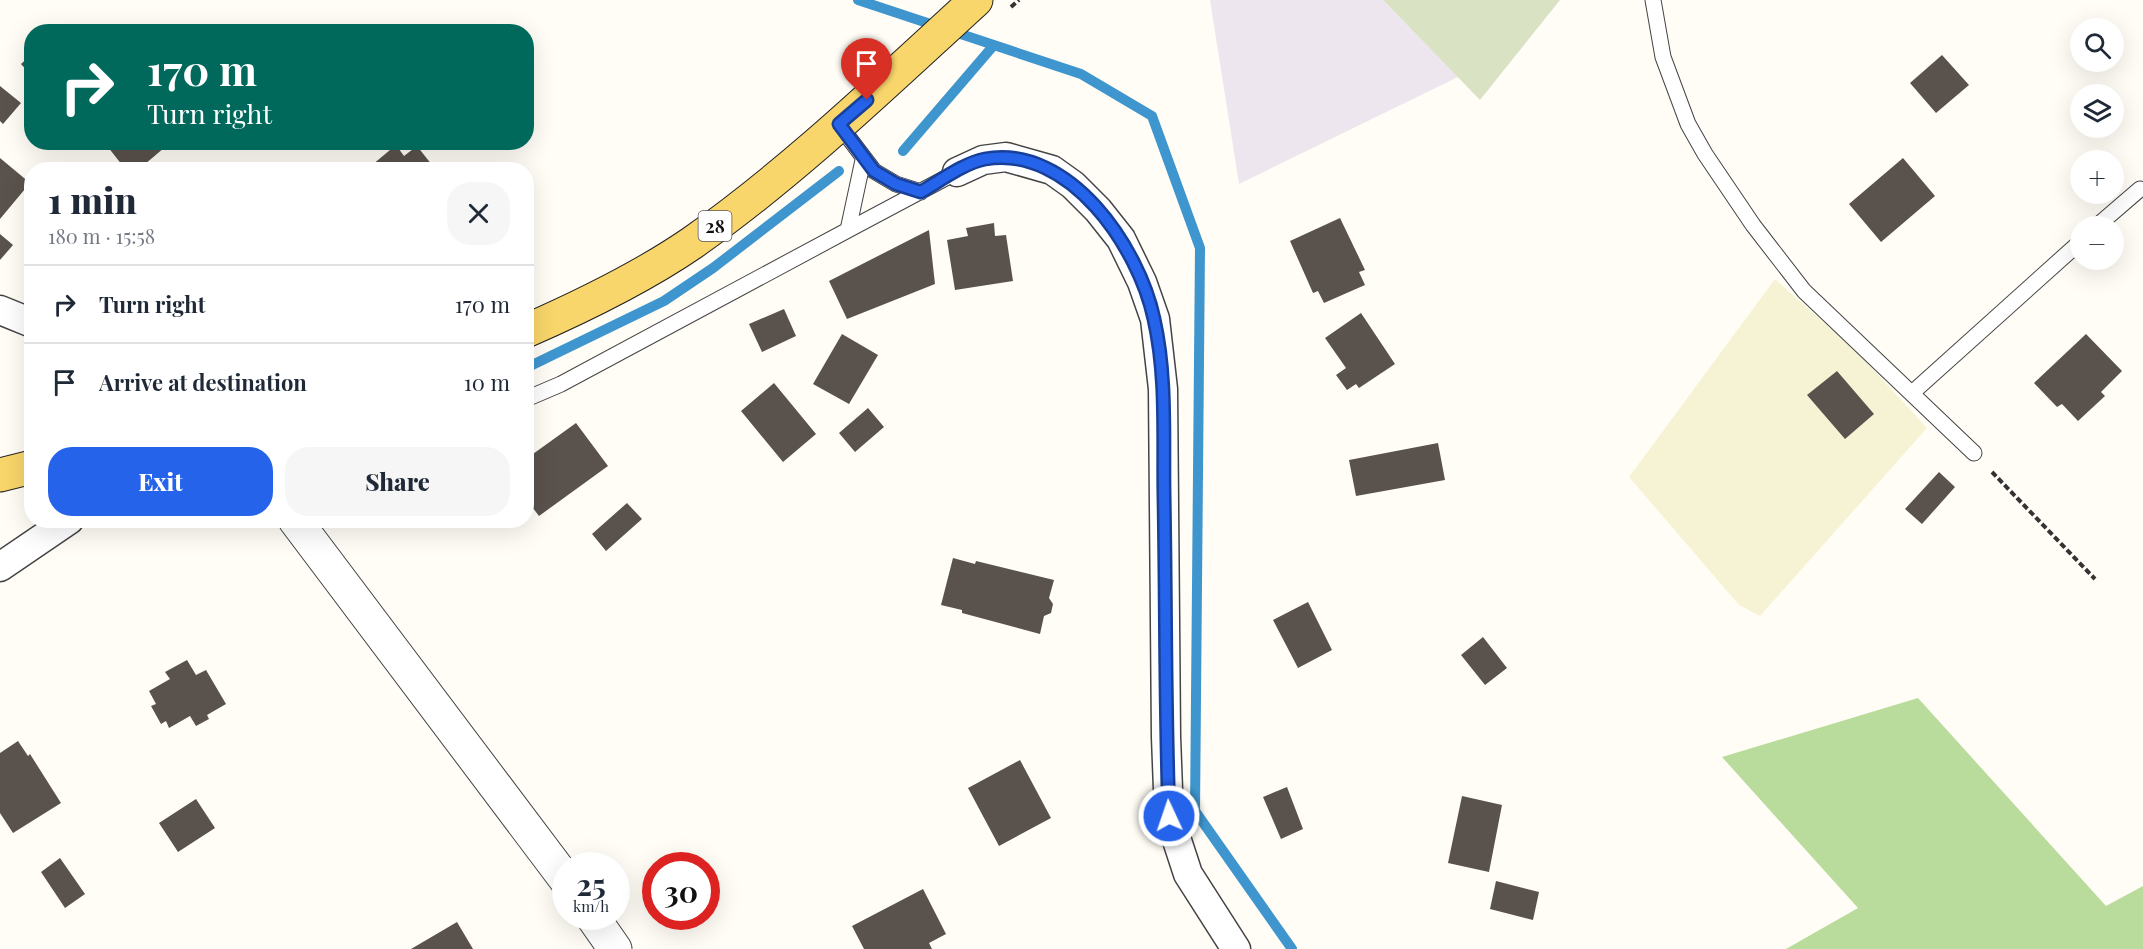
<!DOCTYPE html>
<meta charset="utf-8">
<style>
body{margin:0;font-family:"Playfair Display",serif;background:#f6f6f7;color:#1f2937;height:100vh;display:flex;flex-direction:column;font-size:22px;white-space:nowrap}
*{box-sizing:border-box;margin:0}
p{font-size:20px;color:#747a83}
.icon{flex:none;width:33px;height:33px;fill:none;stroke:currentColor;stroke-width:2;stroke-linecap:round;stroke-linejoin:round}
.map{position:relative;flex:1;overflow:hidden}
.drawer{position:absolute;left:24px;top:162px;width:510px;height:366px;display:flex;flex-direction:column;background:#fff;border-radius:24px;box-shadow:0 6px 24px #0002}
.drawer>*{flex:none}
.top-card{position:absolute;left:24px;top:24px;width:510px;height:126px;border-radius:24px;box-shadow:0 6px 24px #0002;background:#00695c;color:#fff;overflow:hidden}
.fabs{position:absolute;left:2070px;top:18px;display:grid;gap:12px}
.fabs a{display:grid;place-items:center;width:54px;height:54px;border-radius:50%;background:#fff;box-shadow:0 6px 24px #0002;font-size:30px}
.speed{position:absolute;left:552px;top:852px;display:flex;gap:12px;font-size:30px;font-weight:700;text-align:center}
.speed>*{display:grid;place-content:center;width:78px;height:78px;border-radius:50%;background:#fff;box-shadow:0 6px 24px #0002;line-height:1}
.speed small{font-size:15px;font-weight:400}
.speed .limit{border:9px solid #d22;background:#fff;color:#111}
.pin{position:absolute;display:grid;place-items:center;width:51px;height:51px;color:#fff;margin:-62px -26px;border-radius:50% 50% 50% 0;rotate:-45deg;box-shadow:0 0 6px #0007}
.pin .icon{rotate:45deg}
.me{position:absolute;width:66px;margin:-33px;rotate:357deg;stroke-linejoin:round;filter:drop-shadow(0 0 4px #0008)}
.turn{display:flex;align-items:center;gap:21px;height:126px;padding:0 24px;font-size:27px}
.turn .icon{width:78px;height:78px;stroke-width:2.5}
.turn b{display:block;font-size:42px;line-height:51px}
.round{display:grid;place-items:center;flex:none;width:63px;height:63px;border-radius:24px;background:#f6f6f7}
.summary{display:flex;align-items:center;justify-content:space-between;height:102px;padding:0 24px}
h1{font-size:36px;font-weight:800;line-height:45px}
.action{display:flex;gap:12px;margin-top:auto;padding:12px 24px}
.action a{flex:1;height:69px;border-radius:24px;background:#2563eb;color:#fff;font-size:24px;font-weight:800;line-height:69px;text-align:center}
.action a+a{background:#f6f6f7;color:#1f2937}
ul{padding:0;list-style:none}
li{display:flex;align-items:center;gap:18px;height:78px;padding:0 24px;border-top:2px solid #e0e1e3}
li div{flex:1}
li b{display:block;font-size:22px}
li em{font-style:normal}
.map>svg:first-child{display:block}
</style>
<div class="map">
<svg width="2143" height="949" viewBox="0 0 2143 949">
<rect width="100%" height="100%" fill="#fffdf5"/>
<path fill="#eee6ef" d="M1210 0H1383L1458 77 1239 184Z"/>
<path fill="#f6f3d4" d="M1775 279 1858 353 1927 428 1760 616 1739 605 1629 477Z"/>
<path fill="#b9dc9c" d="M1918 698 2106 906 2143 886V949H1786L1858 908 1722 757Z"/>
<path fill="#d9e3c4" d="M1383 0H1560L1480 100Z"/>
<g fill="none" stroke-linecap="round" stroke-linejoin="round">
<path stroke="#3f96cf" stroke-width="10" d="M858 0 1081 74 1152 116 1200 248 1195 811 1292 949
M903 151 994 45
M526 368 664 301 713 268 839 171"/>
</g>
<path fill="#5a524d" d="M32 54V76L21 64Z
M1942 55 1969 85 1936 113 1910 83Z
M0 86 21 103 3 124 0 121Z
M104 142H171L138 170H126Z
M396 145 404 156 417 146 436 170H366Z
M0 158 30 183 0 219Z
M1903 158 1935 196 1881 242 1849 204Z
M1340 218 1365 270 1359 272 1365 285 1324 303 1318 291 1313 293 1290 241Z
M994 223 995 236 1006 235 1013 281 955 290 947 240 968 236 966 228Z
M929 230 935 284 847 319 829 281Z
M0 234 13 245 0 260Z
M784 309 796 336 762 352 749 324Z
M1361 313 1395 364 1359 388 1356 384 1347 390 1336 375 1346 368 1325 338Z
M842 334 878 355 849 404 813 384Z
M2086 334 2122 371 2101 392 2105 396 2078 421 2062 404 2057 407 2034 383Z
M1837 371 1874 414 1845 439 1807 395Z
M774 383 816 434 783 462 741 411Z
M868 408 884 427 855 452 839 433Z
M576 423 608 466 539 516 526 499V459Z
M1438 443 1445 480 1356 496 1349 460Z
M1939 472 1955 487 1922 524 1905 509Z
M627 503 642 519 606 551 592 534Z
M953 558 975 564 976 561 1054 580 1049 598 1053 604 1051 613 1044 616 1040 634 962 613V610L941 605Z
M1308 602 1332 650 1298 668 1273 620Z
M1483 637 1507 668 1485 685 1461 655Z
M187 660 196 675 206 670 226 704 207 715 209 719 196 726 190 716 169 728 166 721 161 724 151 706 156 704 149 691 170 679 165 672Z
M18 741 28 756 30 754 61 803 13 833 0 813V753Z
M1020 760 1051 818 999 846 968 788Z
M1287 787 1303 829 1281 839 1263 797Z
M1462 796 1502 805 1489 872 1448 863Z
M196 799 215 828 178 852 159 823Z
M60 858 85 894 65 908 41 872Z
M1496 881 1539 892 1533 920 1490 909Z
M923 889 946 934 929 943 932 949H864L852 926Z
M457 922 473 949H411Z"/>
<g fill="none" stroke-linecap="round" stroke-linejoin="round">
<g stroke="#444" stroke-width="17">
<path id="service" d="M1653 0 1663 57 1688 124 1705 154 1753 225 1804 291 1974 453
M839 125 874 171 896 184 921 192
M2097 226 2140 189
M848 230 957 172
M1912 393 2080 242
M526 399 561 384 848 230 863 160"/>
</g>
<g stroke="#444" stroke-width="31">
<path id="minor" d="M957 172 983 160 1006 157 1052 170 1073 185 1098 210 1121 239 1142 282 1155 319 1163 389 1166 737 1169 816 1188 874 1236 949
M0 310 32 323
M0 567 69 520"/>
</g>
<g stroke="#444" stroke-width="35">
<path id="tertiary" d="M295 520 566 880
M592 916 615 949"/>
</g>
<g stroke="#222" stroke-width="35">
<path id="primary" d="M526 331C583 306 641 278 692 243 794 171 884 84 976 0
M0 475 32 467"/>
</g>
<path stroke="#333" stroke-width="4" stroke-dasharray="6 3" stroke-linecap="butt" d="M1011 7 1019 0
M1992 472 2095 579"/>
<use href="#service" stroke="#fff" stroke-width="15"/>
<use href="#minor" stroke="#fff" stroke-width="28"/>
<use href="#tertiary" stroke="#fff" stroke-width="33"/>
<use href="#primary" stroke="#f9d66b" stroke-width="33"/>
</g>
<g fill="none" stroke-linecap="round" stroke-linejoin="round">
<g stroke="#184099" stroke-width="15">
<path id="route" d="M867 100 839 124 874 171 896 184 921 192C940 181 964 163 985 159 1070 144 1139 248 1154 319 1167 376 1163 437 1164 495 1166 602 1165 709 1169 816"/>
</g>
<use href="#route" stroke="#2563eb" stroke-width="10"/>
</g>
<g text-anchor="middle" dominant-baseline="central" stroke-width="6" stroke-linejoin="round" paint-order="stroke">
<rect fill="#fff" stroke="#585858" stroke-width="1.5" x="698.5" y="211" width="33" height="30" rx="4.5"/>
<g font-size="18" font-weight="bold" fill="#111">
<text x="715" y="226">28</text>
</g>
</g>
</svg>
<div class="fabs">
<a><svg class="icon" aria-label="search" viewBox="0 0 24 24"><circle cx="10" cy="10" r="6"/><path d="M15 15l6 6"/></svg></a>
<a><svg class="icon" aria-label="layers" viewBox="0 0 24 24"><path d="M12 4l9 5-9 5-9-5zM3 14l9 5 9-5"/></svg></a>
<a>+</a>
<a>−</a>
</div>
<div class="speed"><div>25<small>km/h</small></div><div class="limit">30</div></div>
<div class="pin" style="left:867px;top:100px;background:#d93025"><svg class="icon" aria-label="arrive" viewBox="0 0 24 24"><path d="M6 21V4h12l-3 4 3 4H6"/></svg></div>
<svg class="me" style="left:1169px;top:816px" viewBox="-20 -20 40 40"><circle r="17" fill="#2563eb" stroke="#fff" stroke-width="3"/><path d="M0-11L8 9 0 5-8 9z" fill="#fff"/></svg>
<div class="top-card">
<div class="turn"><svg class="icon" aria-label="right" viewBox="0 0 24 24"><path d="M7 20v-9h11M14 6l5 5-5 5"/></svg><div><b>170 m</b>Turn right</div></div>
</div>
<section class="drawer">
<div class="summary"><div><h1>1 min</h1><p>180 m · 15:58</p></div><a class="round"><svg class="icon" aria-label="close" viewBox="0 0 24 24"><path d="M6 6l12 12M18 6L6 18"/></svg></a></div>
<ul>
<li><svg class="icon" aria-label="right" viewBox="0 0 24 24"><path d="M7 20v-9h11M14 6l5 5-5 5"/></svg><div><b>Turn right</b></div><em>170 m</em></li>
<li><svg class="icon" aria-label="arrive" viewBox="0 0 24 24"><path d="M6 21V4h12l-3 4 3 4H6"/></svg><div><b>Arrive at destination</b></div><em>10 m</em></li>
</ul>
<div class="action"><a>Exit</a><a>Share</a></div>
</section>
</div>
